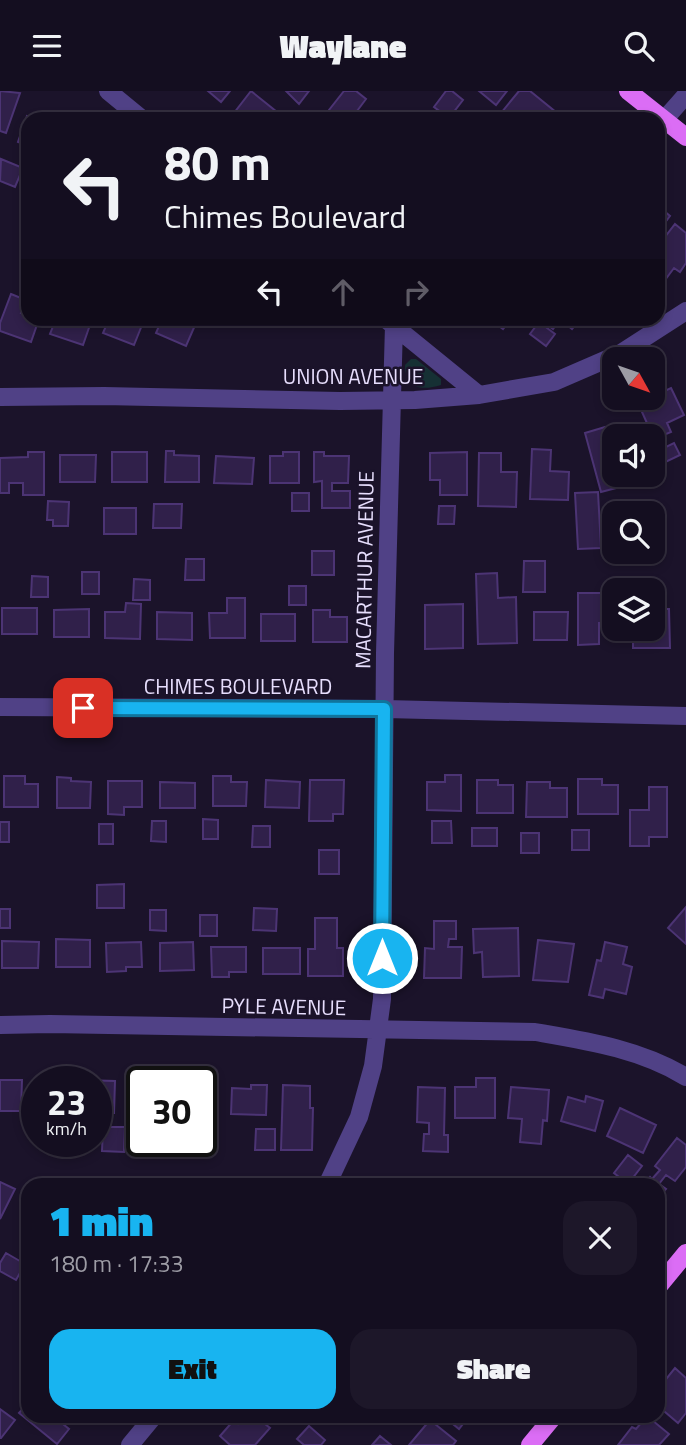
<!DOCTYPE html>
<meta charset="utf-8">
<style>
body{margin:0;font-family:"Titillium Web",sans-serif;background:#1d1729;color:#f1f3f6;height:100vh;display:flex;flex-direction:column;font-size:26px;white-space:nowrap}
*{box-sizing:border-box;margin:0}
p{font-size:23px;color:#9d9ca5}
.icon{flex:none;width:38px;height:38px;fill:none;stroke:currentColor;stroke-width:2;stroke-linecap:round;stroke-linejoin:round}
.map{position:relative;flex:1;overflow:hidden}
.details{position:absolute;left:21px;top:1087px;width:644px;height:245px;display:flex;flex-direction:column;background:#140e20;border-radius:21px;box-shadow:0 4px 10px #0003,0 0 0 2px #332e3e}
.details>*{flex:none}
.hud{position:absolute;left:21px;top:21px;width:644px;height:214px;border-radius:21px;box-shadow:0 4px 10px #0003,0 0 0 2px #332e3e;background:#140e20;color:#f1f3f6;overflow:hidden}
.needle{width:46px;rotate:130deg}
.buttons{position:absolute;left:602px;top:256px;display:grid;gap:14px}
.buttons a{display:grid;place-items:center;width:63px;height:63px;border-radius:14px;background:#140e20;box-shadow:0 4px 10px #0003,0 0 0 2px #332e3e;font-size:35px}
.speed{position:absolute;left:21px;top:975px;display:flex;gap:14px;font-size:35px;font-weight:700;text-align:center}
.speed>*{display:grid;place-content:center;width:91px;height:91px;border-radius:50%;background:#140e20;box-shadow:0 4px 10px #0003,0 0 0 2px #332e3e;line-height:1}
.speed small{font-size:18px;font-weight:400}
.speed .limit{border:4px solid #111;border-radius:10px;background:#fff;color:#111}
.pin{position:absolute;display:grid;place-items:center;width:60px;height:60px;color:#fff;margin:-30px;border-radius:14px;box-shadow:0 4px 10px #0006}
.me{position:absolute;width:77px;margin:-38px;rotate:0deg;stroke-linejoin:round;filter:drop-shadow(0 0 5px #0008)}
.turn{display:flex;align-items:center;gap:24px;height:147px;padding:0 28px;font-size:32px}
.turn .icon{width:91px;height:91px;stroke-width:2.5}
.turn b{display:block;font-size:49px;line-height:60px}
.lanes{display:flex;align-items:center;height:66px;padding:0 28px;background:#0003;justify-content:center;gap:35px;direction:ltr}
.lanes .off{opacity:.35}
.round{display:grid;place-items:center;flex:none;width:74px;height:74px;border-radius:21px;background:#1d1729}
.head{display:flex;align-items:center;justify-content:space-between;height:119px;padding:0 28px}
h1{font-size:42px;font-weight:800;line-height:52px;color:#18b4f0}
.cta{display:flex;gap:14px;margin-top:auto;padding:14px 28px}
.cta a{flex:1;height:80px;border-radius:21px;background:#18b4f0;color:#111;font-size:28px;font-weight:800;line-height:80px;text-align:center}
.cta a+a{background:#1d1729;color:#f1f3f6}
header{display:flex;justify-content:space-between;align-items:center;height:91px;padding:0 28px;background:#140e20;font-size:32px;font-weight:800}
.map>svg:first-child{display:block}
</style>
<header><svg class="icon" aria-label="menu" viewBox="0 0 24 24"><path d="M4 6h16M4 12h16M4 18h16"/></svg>Waylane<svg class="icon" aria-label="search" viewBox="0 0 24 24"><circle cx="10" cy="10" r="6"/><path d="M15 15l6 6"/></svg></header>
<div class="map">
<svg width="686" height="1354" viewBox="0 0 686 1354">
<rect width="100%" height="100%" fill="#1b132a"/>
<path fill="#163034" d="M411 268H416L441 288V294C422 300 405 298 405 274Z"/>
<path fill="#30204a" stroke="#4c3474" stroke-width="2" d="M0 0 20 2 6 42 0 40Z
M208 0H230L221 11Z
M251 0 277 21 272 28H243L234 22Z
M286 0H309L299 13Z
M344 0H356L366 8 351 28H341L329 19Z
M446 0H452L463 9 449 27 434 16Z
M479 0H507L496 14Z
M519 0H530L557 22 552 28H509L501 22Z
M27 25 35 28H28V55L18 51Z
M1 68 23 77 15 96 0 90Z
M658 115 670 125 658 141Z
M675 133 686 142V172L680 181 674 177 659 197 658 155Z
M11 203 26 209 21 222 28 224V228H39L31 251 0 240V232Z
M56 228H92L83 254 50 243Z
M109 228 144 229 134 254 103 242Z
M162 228H186L196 232 186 255 156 242Z
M490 228H511L503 238Z
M542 228H580L572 238 560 228 553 238 541 229Z
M539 231 555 243 546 255 530 243Z
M671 297 684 324 667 332 671 341 654 348 638 312Z
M605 336 611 357 614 356V383H621L624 395 601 401 585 342Z
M661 351 664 357 674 352 680 364 655 376 653 355Z
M532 358 551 359 550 380 569 381 568 409 530 408Z
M166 360H174V364L199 365V391H165Z
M28 361H44V404H23V392H9V402H0V367L28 366Z
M112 361H147V391H112Z
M283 361H299V392H270V365H283Z
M314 361H324V365H349L348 392H332V400H350V417H322V390L314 391Z
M467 361V404H440V389H430V362Z
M479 362H501V381H517L516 416 478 415Z
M60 364H96L95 391H60Z
M216 365 254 367 252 393 214 392Z
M598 401 601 457 578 458 575 402Z
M292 402H309V420H292Z
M48 410 69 411 68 435H53V429H47Z
M154 413H182L181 437H153Z
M439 415H455L454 433H438Z
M104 417H136V443H104Z
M312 460H334V484H312Z
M186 468H204V489H185Z
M524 470H545V501H523Z
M82 481H99V503H82Z
M497 482 498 507 516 506 517 552 478 553 476 483Z
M32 485 48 486V506H31Z
M134 488 150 489V509H133Z
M289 495H306V514H289Z
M578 502H614V532H599V553L578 554Z
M227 507H245V547H210L209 522H227Z
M126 512 141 513 140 548 105 547V521H125Z
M463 513V557L425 558V514Z
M2 517H37V543H2Z
M89 518V546H54V519Z
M653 518H669L670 557H633V537H653Z
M313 519H330V526H347V551H313Z
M157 521 192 522V549L157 548Z
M534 521H568L567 549H534Z
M261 523H295V550H261Z
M445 684H461V720L427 719V691H445Z
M4 685H25V693H38V716H4Z
M213 685H231V691H247L246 715H213Z
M57 686 71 687V690L91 691 90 717H57Z
M578 688H602V694H618V723H578Z
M266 689 300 691 299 717 265 716Z
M310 689H344L343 723H333V730H309Z
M477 689H498V694H513V722H477Z
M108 690H142V716H124V724L108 723Z
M160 691 195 692V717H160Z
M527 691H550V697H567V726H526Z
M649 696H667V746H649V755H630V719H649Z
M203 728 218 729V748H203Z
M152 730H166V751L151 750Z
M432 730H451L452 752H432Z
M0 731H9V751H0Z
M99 733H113V753H99Z
M253 735H270V756H252Z
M472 737H497V755H472Z
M572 739H589V759H572Z
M521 742H539V762H521Z
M319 759H339V783H319Z
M124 793V817H97V794Z
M686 816V853L668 837Z
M254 817 277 818 276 840 253 839Z
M0 818H10V837H0Z
M150 819H166V840L150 839Z
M200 824H217V845H200Z
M315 827H337V857H343V885H308V858H315Z
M434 830H456V848H449L448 856H462L461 887H424L425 857 434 858Z
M518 837 519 885 483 886 482 861 474 862 473 838Z
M56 848 90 849V876H56Z
M538 849 574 853 568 891 533 889Z
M2 850 39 851 38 877H2Z
M141 851 142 876H126V880L107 881 106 852Z
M193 851 194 879 160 880V852Z
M605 851 627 856 623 873 632 876 626 903 605 898 603 907 589 904 597 869 601 870Z
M211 856H246V881H229V886H212Z
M263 857H300V883H263Z
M198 987H217V1024H201V990H198Z
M476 987H495V1027H455V996H476Z
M0 989H22L21 1020H0Z
M81 989 115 990 114 1022H96V990Z
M132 990 142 991V1022L131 1021Z
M29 994H37V1022H29Z
M251 994H267L266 1024 231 1023 232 997 251 998Z
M283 994 310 995V1017H313L312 1059H281Z
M418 996 445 997 444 1044H448V1061L423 1060 424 1043H429V1032L417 1031Z
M511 996 549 999 547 1030 543 1029 541 1053 520 1051 522 1028 508 1027Z
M586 1005 603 1010 595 1040 561 1030 568 1006 585 1011Z
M620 1017 656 1034 643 1062 607 1045Z
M103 1036H125L124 1061 102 1060Z
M256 1038H275V1059H255Z
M677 1047 686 1054V1076L675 1090 666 1084 659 1093 666 1098 658 1107V1094H643L650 1086 652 1088 660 1079 655 1075Z
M58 1050H76V1058H58Z
M154 1050H176V1059H154Z
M628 1064 642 1075 628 1093 614 1082Z
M0 1091 15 1098 0 1128Z
M6 1162 25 1173 16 1189 0 1180V1172Z
M675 1277 686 1287V1322L678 1332 658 1315V1298Z
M28 1312V1325H53L69 1338 57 1353 19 1322Z
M0 1318 15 1329 1 1347H0Z
M245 1325H255L270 1337 255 1354H230L220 1345 234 1329 238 1333Z
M443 1325H469L459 1338Z
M647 1325 669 1343 659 1354H618L632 1336 636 1338Z
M430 1329 456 1350 453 1354H409Z
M309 1335 325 1349 321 1354H304L297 1348Z
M380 1345 391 1354H372Z"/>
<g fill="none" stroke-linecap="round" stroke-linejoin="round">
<path stroke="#504186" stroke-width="18" d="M108 0 142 28
M664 29 686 4
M388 230 479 304
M0 306 104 305 340 310 415 309 479 304 554 291 621 262 686 220
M0 616 385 618 686 625
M0 934 50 933 535 941C587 950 640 958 686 986
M327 1094 359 1026 373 975 382 908 385 562 394 234
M130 1354 154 1325"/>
<path stroke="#db6df5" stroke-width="18" d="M628 0 686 46
M658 1196 686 1162
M530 1354 554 1325"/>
</g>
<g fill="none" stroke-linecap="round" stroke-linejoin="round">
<g stroke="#10759c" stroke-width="18">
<path id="route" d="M83 617 384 618 382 867"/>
</g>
<use href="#route" stroke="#18b4f0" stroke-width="12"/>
</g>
<g text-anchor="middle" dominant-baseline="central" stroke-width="5" stroke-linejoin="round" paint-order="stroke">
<g font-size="21" fill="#e7defd" stroke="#1b132a">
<text x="353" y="285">UNION AVENUE</text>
<text transform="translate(364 479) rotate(-89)">MACARTHUR AVENUE</text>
<text x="238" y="595">CHIMES BOULEVARD</text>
<text transform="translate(284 915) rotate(1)">PYLE AVENUE</text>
</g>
</g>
</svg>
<div class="buttons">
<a><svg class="needle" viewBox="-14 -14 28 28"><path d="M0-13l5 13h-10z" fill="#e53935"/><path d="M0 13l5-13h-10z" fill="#9d9ca5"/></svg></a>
<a><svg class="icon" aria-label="sound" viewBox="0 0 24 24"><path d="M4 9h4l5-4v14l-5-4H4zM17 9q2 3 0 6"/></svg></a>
<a><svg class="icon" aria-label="search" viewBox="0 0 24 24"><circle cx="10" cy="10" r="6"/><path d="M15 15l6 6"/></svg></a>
<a><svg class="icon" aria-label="layers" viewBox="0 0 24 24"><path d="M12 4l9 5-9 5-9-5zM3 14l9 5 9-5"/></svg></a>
</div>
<div class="speed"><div>23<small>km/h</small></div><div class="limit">30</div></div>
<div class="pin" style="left:83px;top:617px;background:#d93025"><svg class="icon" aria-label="arrive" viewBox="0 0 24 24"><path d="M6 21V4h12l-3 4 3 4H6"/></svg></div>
<svg class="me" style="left:382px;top:867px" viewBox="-20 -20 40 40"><circle r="17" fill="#18b4f0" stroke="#fff" stroke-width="3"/><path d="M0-11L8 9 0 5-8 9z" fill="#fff"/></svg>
<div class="hud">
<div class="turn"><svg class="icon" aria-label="left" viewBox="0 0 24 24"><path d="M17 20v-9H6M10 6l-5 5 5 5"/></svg><div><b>80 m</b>Chimes Boulevard</div></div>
<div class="lanes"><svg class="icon" aria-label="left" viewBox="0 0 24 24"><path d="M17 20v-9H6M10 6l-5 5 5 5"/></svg><svg class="icon off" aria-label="ahead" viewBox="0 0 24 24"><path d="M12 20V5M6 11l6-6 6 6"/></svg><svg class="icon off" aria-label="right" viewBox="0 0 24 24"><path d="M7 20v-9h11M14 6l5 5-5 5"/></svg></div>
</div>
<section class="details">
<div class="head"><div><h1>1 min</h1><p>180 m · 17:33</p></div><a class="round"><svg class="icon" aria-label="close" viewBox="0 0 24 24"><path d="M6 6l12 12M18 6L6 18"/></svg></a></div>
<div class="cta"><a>Exit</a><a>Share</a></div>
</section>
</div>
